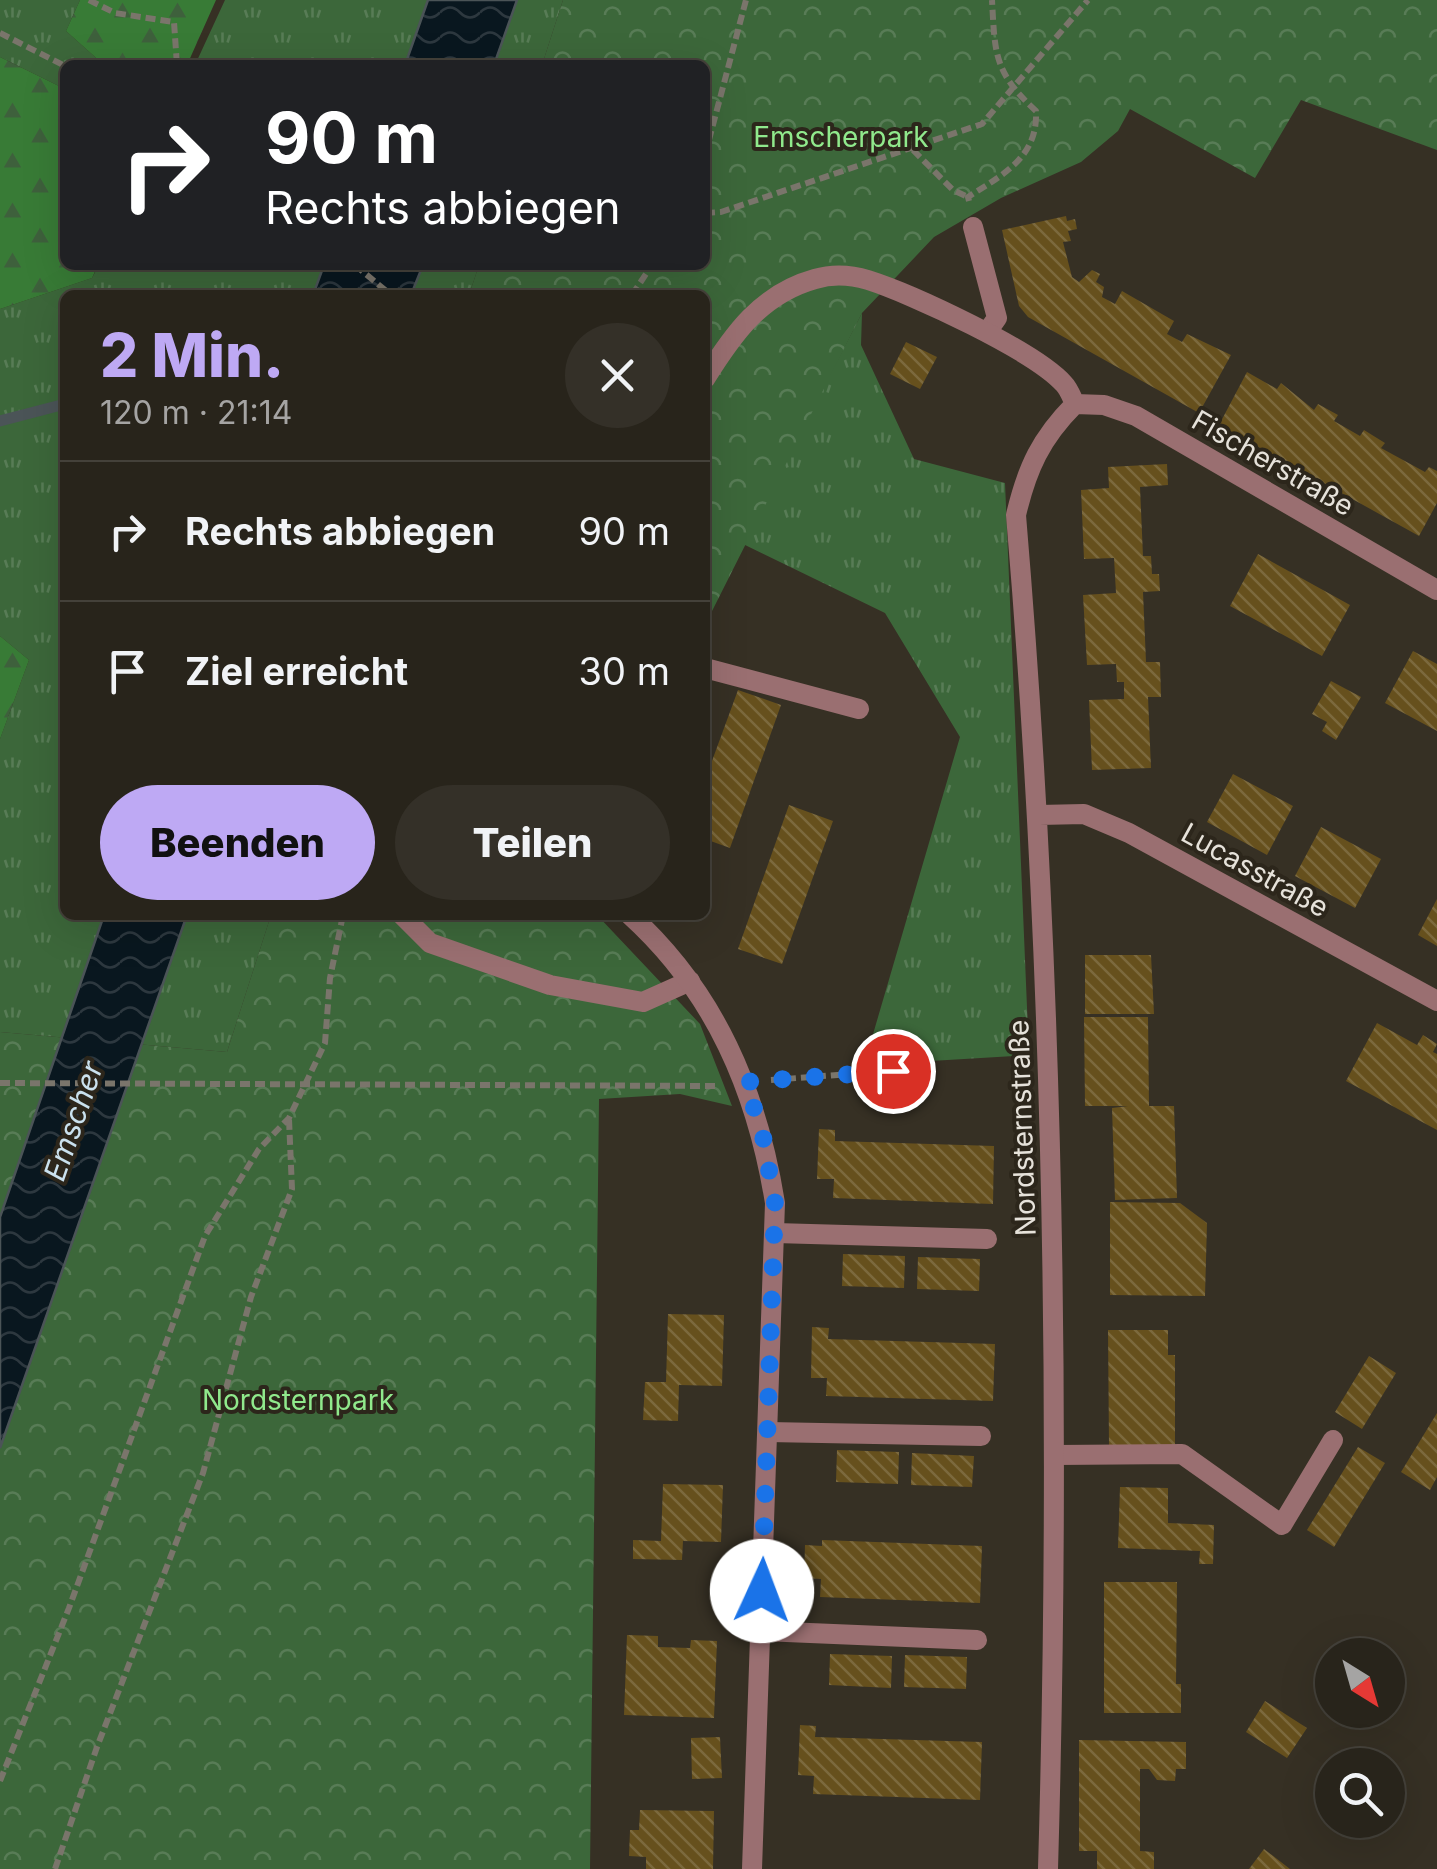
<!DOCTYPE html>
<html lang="de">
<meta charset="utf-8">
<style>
body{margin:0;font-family:Inter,sans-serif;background:#343028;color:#f1f3f6;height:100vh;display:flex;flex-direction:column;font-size:38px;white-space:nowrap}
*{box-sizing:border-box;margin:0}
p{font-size:32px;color:#a5a4a3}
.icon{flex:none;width:55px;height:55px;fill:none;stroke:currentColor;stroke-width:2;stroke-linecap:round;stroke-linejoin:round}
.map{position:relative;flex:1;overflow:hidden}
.side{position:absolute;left:60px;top:290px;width:650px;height:630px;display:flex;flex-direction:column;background:#28241b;border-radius:15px;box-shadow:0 10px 40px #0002,0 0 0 2px #44413a}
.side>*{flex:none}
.banner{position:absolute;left:60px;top:60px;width:650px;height:210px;border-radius:15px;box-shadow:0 10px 40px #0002,0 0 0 2px #44413a;background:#202124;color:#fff;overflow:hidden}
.needle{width:65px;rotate:143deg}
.controls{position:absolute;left:1315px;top:1638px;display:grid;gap:20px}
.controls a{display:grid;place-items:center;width:90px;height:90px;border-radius:50%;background:#28241b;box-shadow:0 10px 40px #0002,0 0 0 2px #44413a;font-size:50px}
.pin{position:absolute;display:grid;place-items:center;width:85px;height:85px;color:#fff;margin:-42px;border:5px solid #fff;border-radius:50%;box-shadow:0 2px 10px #0007}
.me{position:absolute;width:110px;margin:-55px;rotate:2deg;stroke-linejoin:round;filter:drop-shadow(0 0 8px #0008)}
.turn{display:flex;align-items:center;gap:35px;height:210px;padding:0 40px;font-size:45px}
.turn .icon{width:130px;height:130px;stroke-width:2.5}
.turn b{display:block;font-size:70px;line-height:85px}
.round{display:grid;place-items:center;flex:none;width:105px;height:105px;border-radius:52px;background:#343028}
.overview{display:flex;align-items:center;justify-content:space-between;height:170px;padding:0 40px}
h1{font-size:60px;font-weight:800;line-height:75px;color:#bea9f4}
.action{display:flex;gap:20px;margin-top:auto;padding:20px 40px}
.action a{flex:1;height:115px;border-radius:60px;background:#bea9f4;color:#111;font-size:40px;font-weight:800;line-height:115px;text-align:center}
.action a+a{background:#343028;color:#f1f3f6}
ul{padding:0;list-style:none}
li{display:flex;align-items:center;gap:30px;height:140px;padding:0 40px;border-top:2px solid #44413a}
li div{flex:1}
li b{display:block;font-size:38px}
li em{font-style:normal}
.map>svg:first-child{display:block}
</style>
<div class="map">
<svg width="1437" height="1869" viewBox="0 0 1437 1869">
<defs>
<pattern id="grass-tufts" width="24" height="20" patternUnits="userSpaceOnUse" patternTransform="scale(2.5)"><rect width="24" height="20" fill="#3c673a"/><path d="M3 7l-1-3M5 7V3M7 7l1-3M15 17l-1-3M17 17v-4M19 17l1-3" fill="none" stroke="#587c56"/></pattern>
<pattern id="forest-firs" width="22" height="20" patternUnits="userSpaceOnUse" patternTransform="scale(2.5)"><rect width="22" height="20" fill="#387b36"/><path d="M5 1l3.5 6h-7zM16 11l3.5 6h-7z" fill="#3e603c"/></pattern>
<pattern id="park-crowns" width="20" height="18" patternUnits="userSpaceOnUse" patternTransform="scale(2.5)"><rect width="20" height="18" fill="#3c673a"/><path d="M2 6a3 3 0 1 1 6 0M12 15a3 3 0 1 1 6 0" fill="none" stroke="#587c56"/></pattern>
<pattern id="water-waves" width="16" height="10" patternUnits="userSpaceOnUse" patternTransform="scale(2.5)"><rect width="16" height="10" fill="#09171f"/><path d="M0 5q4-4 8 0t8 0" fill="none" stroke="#2d383f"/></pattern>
<pattern id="building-back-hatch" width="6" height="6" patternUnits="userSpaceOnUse" patternTransform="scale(2.5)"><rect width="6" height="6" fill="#66501d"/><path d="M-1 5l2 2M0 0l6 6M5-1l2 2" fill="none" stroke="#7c693d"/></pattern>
</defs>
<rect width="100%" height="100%" fill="#363024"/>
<path fill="url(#grass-tufts)" d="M0 0H80L66 31 104 65H65V89L0 57Z
M225 0H563L542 65H195Z
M99 265H479L469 295H65V915H271L227 1052 0 1032V739L29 660 0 636V309L92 278Z
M862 313 861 345 914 459 1005 483 1029 1055 864 1065 960 737 885 613 743 544Z"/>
<path fill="url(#forest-firs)" d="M80 0H216L187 65H104L66 31Z
M0 57 65 89V265H98L92 278 0 309Z
M0 636 29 660 0 739Z"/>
<path fill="url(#park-crowns)" d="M563 0H1437V150L1301 100 1255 178 1130 109 1118 131 1081 162 1001 198 934 237 862 313 705 625V295H469L479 265H705V65H542Z
M271 915H597L700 1024 732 1106 680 1094 599 1099 590 1869H0V1032L227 1052Z"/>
<path fill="url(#water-waves)" stroke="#4b5457" stroke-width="2.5" d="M428 0H517L494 65H405Z
M324 265H423L411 295H313Z
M104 915H187L0 1448V1217Z"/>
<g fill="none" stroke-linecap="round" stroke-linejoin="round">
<path stroke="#4b5457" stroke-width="11" d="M0 421 65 404"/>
</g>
<path fill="url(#building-back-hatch)" d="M1066 216 1067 221 1075 219 1077 229 1068 231 1071 241 1063 242 1072 277 1079 282 1092 270 1100 274 1096 282 1104 287 1102 297 1115 304 1122 291 1174 321 1167 334 1182 342 1187 334 1231 355 1199 413 1028 317 1019 306 1002 230Z
M906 342 937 357 920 389 890 374Z
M1247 372 1277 389 1281 383 1314 410 1318 404 1338 415 1334 421 1360 436 1364 430 1385 443 1381 448 1425 472 1429 467 1437 471V503L1419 536 1219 425Z
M1167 464 1168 485 1140 487 1143 556H1151L1152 574H1159L1160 591 1143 592 1146 662H1160L1161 697H1148L1151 768 1092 770 1089 700 1124 699V682H1117L1116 664 1087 665 1083 595 1116 593 1115 576 1114 558 1084 559 1081 490 1109 488 1108 467Z
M1258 554 1350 605 1322 656 1230 606Z
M1413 651 1437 664V731L1385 703Z
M1331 681 1361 697 1336 740 1322 731 1327 722 1312 714Z
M738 690 781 705 730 848 705 839V780Z
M1233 774 1293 806 1267 855 1207 822Z
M789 805 833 821 782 964 738 949Z
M1321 827 1381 859 1355 908 1295 876Z
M1437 899V946L1418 935Z
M1085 955H1151L1154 1014H1085Z
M1084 1017H1148L1149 1106H1174L1177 1198 1115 1200 1112 1108 1128 1106H1085Z
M1377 1023 1417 1045 1423 1035 1437 1044 1433 1052 1437 1054V1130L1346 1081Z
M819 1129 835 1130V1141L994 1146 993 1204 833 1198 834 1179H817Z
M1110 1202 1180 1203 1207 1223 1205 1296 1110 1295Z
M843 1254 905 1256 904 1288 842 1286Z
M918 1257 980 1259 979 1291 917 1289Z
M668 1314 724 1315 722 1386 679 1385 678 1421 643 1420 645 1382H666Z
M812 1327 829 1328 828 1339 995 1344 993 1401 826 1396 827 1378H811Z
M1108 1330H1168V1355H1175V1446H1109Z
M1369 1356 1396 1373 1362 1429 1335 1412Z
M1437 1413V1477L1430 1490 1401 1472Z
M1358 1447 1385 1463 1334 1547 1307 1530Z
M837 1450 899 1452 898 1484 836 1482Z
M912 1453 974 1456 972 1487 911 1485Z
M663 1484 723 1485 721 1542 683 1541 682 1560 633 1559V1540L661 1541Z
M1120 1487 1168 1488V1523L1214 1525 1213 1564H1199L1200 1551 1118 1548Z
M822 1540 982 1546 980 1603 820 1597 821 1579 804 1578 805 1545 822 1546Z
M1104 1582H1177L1176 1684H1181V1713H1104Z
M627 1635 658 1636V1647L690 1648 691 1640 717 1641 714 1718 624 1715Z
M830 1654 892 1656 891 1688 829 1685Z
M905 1655 967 1657 966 1689 904 1687Z
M1265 1701 1307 1728 1287 1758 1246 1732Z
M800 1725 816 1726 815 1737 982 1742 980 1800 813 1794 814 1776 798 1775Z
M720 1737 722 1778 692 1779 691 1738Z
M1079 1740 1186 1742V1769H1176L1175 1781 1157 1780 1149 1769H1140V1851L1154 1852V1869H1097V1851H1079Z
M640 1810 714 1811 713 1869H646V1857L629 1856 630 1830H639Z
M1264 1849 1290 1869H1249Z"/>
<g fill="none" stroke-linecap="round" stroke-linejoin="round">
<path stroke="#7a756b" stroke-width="6" stroke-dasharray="10 5" stroke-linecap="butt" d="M89 0 115 13 174 22 177 65
M0 33 65 66
M913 150 953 190 968 197
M705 155 746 0
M969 201 968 197C1004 174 1038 157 1036 111 994 72 995 55 992 0
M705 213 721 212 982 124 1088 0
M355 265 391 295
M632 295 652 265
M771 1080 930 1068
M0 1083 717 1086
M0 1781 69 1608 205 1236 259 1149 289 1118 325 1043 330 978 343 915
M55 1869 97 1747 203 1473 251 1297 292 1189 289 1119"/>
<path stroke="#9a6f71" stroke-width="20" d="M973 227 997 318 987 332
M705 668 859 709
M402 915 430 943 550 985 643 1002 690 981
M775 1233 987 1239
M768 1432 981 1436
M1056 1455 1182 1454 1282 1525 1333 1440
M761 1631 977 1640"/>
<path stroke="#9a6f71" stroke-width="20" d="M705 379C733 334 761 294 815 279 832 274 851 275 868 280 912 294 1035 351 1064 384 1069 389 1072 398 1075 404
M1075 404 1104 405 1136 416 1437 590
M1039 815 1084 814 1129 833 1437 1001
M630 915C715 992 757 1091 775 1203L752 1869
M1048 1869C1061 1417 1054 966 1016 515 1027 468 1041 438 1075 404"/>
</g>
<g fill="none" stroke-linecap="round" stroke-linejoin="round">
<path stroke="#1a73e8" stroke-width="18" stroke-dasharray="0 32.4" d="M762 1591 775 1203 762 1131 745 1082 893 1071"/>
</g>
<g text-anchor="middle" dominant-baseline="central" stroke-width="8" stroke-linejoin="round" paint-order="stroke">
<g font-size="28" fill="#90e98c" stroke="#2c261b">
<text x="841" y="137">Emscherpark</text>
<text x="298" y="1400">Nordsternpark</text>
</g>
<g font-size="28" fill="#e6e2da" stroke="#2c261b">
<text transform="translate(1273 463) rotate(30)">Fischerstraße</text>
<text transform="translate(1255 870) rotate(29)">Lucasstraße</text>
<text transform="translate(1022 1128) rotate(-92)">Nordsternstraße</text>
</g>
<g font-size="30" font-style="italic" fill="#cae1ee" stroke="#2c261b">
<text transform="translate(73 1121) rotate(-71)">Emscher</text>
</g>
</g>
</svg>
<div class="controls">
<a><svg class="needle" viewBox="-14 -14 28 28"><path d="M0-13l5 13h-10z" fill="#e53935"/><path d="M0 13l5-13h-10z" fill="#a5a4a3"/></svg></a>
<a><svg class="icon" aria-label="search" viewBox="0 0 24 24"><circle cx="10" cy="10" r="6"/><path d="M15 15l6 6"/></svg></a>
</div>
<div class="pin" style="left:893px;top:1071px;background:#d93025"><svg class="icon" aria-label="arrive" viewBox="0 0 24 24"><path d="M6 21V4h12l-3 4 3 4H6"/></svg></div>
<svg class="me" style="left:762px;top:1591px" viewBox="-20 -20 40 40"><circle r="19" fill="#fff"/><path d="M0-13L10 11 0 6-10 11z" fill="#1a73e8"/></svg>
<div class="banner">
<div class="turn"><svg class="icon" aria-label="right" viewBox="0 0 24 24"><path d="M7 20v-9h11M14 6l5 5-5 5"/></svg><div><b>90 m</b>Rechts abbiegen</div></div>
</div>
<section class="side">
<div class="overview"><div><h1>2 Min.</h1><p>120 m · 21:14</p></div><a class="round"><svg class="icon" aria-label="close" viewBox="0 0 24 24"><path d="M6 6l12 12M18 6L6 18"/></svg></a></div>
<ul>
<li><svg class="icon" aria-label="right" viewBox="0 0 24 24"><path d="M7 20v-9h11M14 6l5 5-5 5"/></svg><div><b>Rechts abbiegen</b></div><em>90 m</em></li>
<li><svg class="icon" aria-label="arrive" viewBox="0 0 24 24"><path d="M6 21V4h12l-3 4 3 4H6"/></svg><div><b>Ziel erreicht</b></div><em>30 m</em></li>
</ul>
<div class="action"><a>Beenden</a><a>Teilen</a></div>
</section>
</div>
